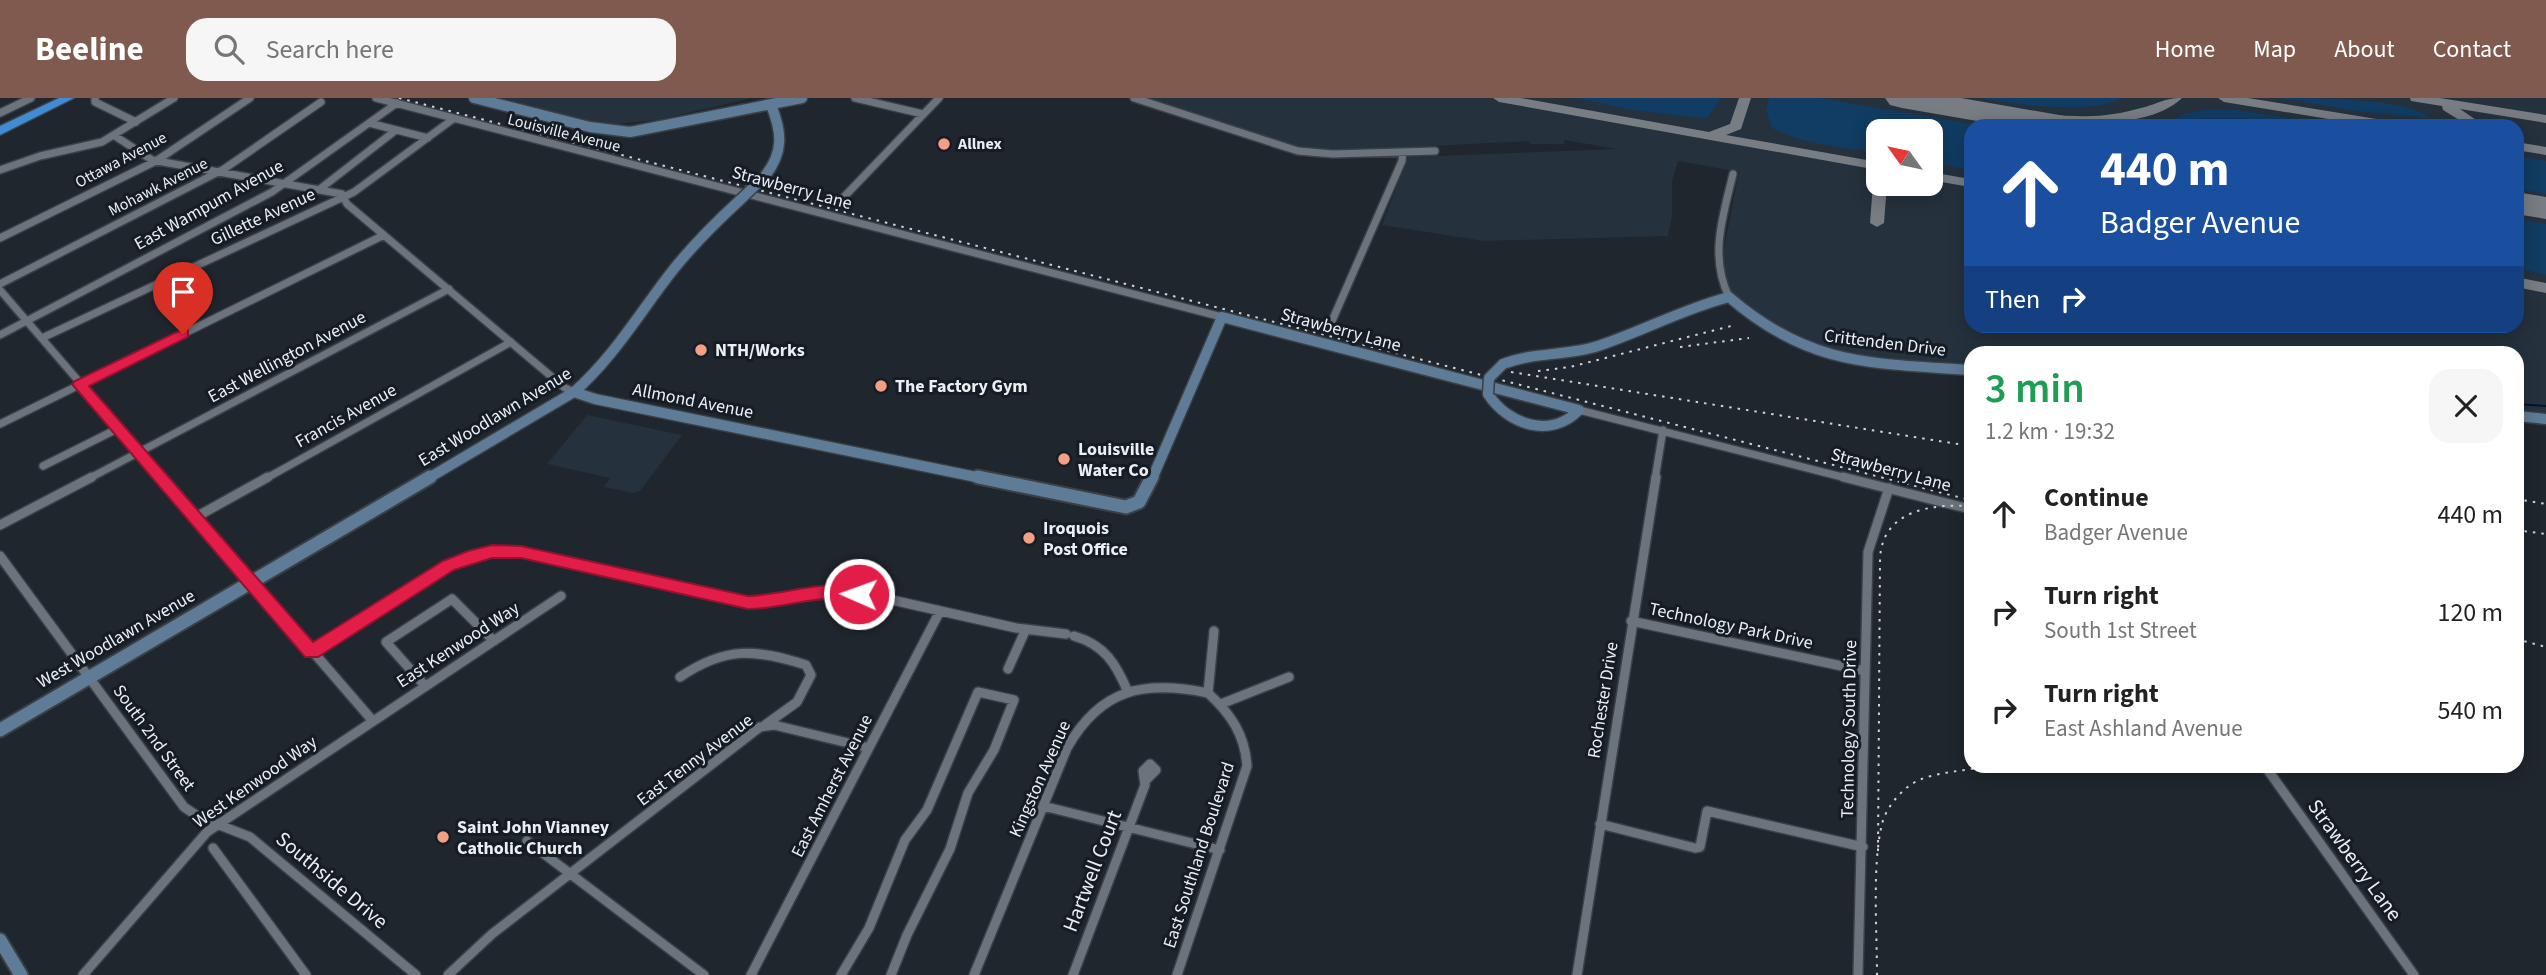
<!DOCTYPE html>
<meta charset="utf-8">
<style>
body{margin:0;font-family:"Source Sans 3",sans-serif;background:#f6f6f6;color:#222;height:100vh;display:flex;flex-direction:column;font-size:26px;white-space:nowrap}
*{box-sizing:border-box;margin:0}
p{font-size:23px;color:#767676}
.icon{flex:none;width:38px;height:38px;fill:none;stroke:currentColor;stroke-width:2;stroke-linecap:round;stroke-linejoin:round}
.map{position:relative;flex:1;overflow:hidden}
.sheet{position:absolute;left:1964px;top:248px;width:560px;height:427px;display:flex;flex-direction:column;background:#fff;border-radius:21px;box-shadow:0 4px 18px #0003}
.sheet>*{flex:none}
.banner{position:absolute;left:1964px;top:21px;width:560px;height:214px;border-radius:21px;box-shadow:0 4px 18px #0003;background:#1a4fa0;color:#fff;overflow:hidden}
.needle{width:46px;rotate:303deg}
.tools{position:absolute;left:1866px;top:21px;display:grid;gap:14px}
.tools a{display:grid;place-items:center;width:77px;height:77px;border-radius:14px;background:#fff;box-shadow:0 4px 18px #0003;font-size:35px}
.pin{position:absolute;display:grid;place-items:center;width:60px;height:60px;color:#fff;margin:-72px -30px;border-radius:50% 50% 50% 0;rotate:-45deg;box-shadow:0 0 7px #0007}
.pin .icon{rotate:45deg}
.me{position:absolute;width:77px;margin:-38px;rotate:272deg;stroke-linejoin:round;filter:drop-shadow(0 0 5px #0008)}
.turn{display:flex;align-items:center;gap:24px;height:147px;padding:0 21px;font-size:32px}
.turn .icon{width:91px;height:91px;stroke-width:2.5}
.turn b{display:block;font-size:49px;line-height:60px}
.then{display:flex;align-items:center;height:66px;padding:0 21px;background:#0003;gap:14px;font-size:26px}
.round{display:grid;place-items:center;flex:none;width:74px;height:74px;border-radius:21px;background:#f6f6f6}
.headline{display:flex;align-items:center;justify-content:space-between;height:119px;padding:0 21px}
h1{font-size:42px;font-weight:600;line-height:52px;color:#1e9e55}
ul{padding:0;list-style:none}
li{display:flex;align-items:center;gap:21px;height:98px;padding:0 21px}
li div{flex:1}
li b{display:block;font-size:26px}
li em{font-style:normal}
header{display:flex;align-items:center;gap:42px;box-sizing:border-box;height:98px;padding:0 35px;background:#805a4e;color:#fff}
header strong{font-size:33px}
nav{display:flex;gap:38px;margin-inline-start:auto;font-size:24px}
.search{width:490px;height:63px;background:#f6f6f6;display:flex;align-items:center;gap:18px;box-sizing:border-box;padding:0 24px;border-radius:21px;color:#767676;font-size:26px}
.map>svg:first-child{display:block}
</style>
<header>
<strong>Beeline</strong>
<div class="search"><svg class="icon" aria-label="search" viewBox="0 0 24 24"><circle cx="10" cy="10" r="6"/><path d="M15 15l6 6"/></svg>Search here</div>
<nav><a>Home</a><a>Map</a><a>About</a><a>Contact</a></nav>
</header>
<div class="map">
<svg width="2546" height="877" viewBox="0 0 2546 877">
<rect width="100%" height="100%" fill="#1f262d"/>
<path fill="#25313d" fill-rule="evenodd" d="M495 0H752L657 22 615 26 612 28Z
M1145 0H2546V316L2517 314 2516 256H1970V268L1847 257 1784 238 1734 198 1727 185 1722 161 1739 74 1678 63 1672 83V118L1668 138 1484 143 1382 127 1408 59 1616 51 1565 42 1564 46H1530L1529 43 1330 53 1305 51 1279 45ZM1970 28H2516V228H1970ZM1878 33H1930V86H1878Z
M587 317 682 337 640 393 633 395 604 389 610 380 547 366Z"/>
<path fill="#113c63" d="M1577 0H1721L1708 19 1702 20 1632 12Z
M1769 0H1821L1982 28H1970V72L1930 65V33H1878V55C1844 49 1803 47 1772 30L1766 13Z
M1980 0H2122C2089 18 2017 6 1980 0Z
M2281 0C2311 0 2410 0 2429 20L2356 13Z
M2209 11 2237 12 2338 28H2169L2170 24 2184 16Z
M2517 58 2546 63V96L2517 91Z
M2516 121 2546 126V177L2517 170Z"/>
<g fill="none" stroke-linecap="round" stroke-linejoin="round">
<path stroke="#00142e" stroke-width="2" d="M2516 306 2546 308"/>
<path fill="#777d83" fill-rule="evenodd" d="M1493 0H1521L1709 34 1730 26 1739 0H1751L1741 31 1726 37 1878 64V72L1499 4Z
M1899 0C1958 0 2017 17 2077 18 2098 19 2120 16 2141 10 2158 6 2164 0 2182 0 2131 49 1969 15 1905 4Z
M2218 0H2248L2395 24 2402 28H2371L2224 4Z
M2410 0H2440L2546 17V25L2460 11 2485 28H2469L2443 12 2442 8 2411 3Z
M2516 44 2546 49V57L2516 52Z
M1930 74 1970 81V89L1930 82Z
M1878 82V86H1887L1884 125 1877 129 1870 125 1873 86Z
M2516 179 2546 185V195L2516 189Z"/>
<path fill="#777d83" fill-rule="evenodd" d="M1885 0H1961L2065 18 2077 21 2082 28H2006L1902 10 1890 7Z
M2516 94 2546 99V121L2516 116Z"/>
<g stroke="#3a4046" stroke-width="10">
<path id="street-far1" d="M95 0V4L136 24
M376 0 1222 219
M855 0 923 16
M1134 0 1298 53 1333 56 1435 53
M0 15 31 0
M369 25 428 40
M115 38 152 62 342 96 347 106 565 290 574 294
M0 72 40 58 102 44 174 0
M320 91 396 32
M841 102 939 0
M0 140 156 63 250 0
M0 186 224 71 321 4
M0 192 163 381
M1729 199C1709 158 1723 118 1733 76
M1332 223 1402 63 1403 54
M0 237 272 94 397 5
M42 240 354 94 453 21
M1579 312 1850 381
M0 326 384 137
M43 368 119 330
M88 381 449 191
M265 381 511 244
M1655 381 1663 332"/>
</g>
<g stroke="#3a4046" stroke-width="12">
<path id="street" d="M162 379 372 622
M1843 379 1970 411
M196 419 268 379
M0 427 92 379
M0 458 184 709 199 719 250 739 416 877
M870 497 1016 530 1066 536
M1631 523 1865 573
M1074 538C1105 547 1116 566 1128 594
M311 554 449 467 484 455 521 454 748 505 831 495 860 496
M1008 571 1026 531
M680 579C726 548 755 551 806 567L811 577 797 604 765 627
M425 588 386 544 452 501 494 543
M1221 606 1289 579
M2265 668 2414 877
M1043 708 1220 752
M1600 726 1695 750 1700 749 1707 713 1863 749
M527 743 704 877
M213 750 306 877
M83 877 207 734 561 498
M448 877 492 836 760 629 774 627 869 650
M751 877 940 513
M841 877 869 830 905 742 927 712 978 594 1014 602 994 652 968 695 950 751 907 837 891 877
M974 877 1067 650C1101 590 1144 582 1208 595
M1073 877 1145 687 1143 673 1150 666 1156 672 1146 682
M1177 877 1247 668C1245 637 1231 616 1208 595L1214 533
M1577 877 1656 379
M1858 877 1868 454 1889 390"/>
</g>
<g stroke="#3a4046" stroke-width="13">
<path id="secondary-far1" d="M474 0 590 29 630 34 802 0
M765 78C784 54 782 34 771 7
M1503 266C1533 254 1567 258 1598 248 1643 233 1683 211 1729 199 1809 268 1870 265 1970 272
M574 294 595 301 986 381
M2516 318 2546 321
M427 381 574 294C614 259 640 214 673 172 693 147 716 124 740 102
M1152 381 1222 219 1579 312C1551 341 1508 327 1488 296"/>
</g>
<g stroke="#3a4046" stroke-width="17">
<path id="secondary" d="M978 379 1126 409 1139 404 1152 379
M0 632 430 379
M0 842 21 877"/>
</g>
<g stroke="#3a4046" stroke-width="3">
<path id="highway" d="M59 0H74L0 37V28Z"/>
</g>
<use href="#street-far1" stroke="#6b747d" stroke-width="7"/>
<use href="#street" stroke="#6b747d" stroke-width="9"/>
<use href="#secondary-far1" stroke="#5e7b97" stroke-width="10"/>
<use href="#secondary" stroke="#5e7b97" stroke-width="13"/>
<use href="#highway" fill="#3f8cd5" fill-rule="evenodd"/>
<path stroke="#cfd4d9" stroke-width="2" stroke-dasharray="2.5 6" stroke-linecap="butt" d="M399 0 1970 402
M1680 249 1749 240
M1538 273 1570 269 1731 228
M1511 274 1970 348
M2516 401 2546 406
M2516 432 2546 436
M2516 541 2546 549
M1878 753 1880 460C1883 412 1931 406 1970 408
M1877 877C1877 834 1872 766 1882 726 1886 709 1903 689 1919 682 1938 674 1963 673 1983 669"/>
<g stroke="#3a4046" stroke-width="13" stroke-linecap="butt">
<path id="secondary-bridge" d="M740 102 765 78
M1488 296 1489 280 1503 266"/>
</g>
<use href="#secondary-bridge" stroke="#5e7b97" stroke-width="10"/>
</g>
<path fill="#e11d48" stroke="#92132f" stroke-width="2" d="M183 231 188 232V239L89 288 313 544 443 463 468 453 492 447 521 448 748 498C786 497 828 479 865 491L868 496 865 500C853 504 839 500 826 501 800 502 775 511 748 511L521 460H492L454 472 318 559H305L72 286 75 283Z"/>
<g fill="#f39f83" stroke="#151c23" stroke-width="2.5">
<circle cx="944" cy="46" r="7"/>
<circle cx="701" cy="252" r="7"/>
<circle cx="881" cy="288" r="7"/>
<circle cx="1064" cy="361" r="7"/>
<circle cx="1029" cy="440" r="7"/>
<circle cx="443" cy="739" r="7"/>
</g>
<g text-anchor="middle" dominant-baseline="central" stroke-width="6" stroke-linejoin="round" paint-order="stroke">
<g font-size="16" fill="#eaeff4" stroke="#151c23">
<text transform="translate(564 35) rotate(14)">Louisville Avenue</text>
<text transform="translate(121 62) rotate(-28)">Ottawa Avenue</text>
<text transform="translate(158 89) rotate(-27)">Mohawk Avenue</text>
</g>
<g font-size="16" font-weight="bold" fill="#eaeff4" stroke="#151c23" text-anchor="start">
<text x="958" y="46">Allnex</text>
</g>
<g font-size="18" fill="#eaeff4" stroke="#151c23">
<text transform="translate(792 90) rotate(15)">Strawberry Lane</text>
<text transform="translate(209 107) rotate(-29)">East Wampum Avenue</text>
<text transform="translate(263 119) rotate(-25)">Gillette Avenue</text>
<text transform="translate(1341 232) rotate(15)">Strawberry Lane</text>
<text transform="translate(1885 245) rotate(7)">Crittenden Drive</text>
<text transform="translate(287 259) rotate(-28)">East Wellington Avenue</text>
<text transform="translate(693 303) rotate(11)">Allmond Avenue</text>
<text transform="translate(346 318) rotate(-29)">Francis Avenue</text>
<text transform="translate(495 319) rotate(-31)">East Woodlawn Avenue</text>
<text transform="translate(1891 372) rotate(15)">Strawberry Lane</text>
<text transform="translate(1731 528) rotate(12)">Technology Park Drive</text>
<text transform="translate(116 541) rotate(-30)">West Woodlawn Avenue</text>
<text transform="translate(458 547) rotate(-33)">East Kenwood Way</text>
<text transform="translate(1603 602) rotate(-81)">Rochester Drive</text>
<text transform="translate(1849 631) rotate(-89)">Technology South Drive</text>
<text transform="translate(154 640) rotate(54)">South 2nd Street</text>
<text transform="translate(695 662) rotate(-37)">East Tenny Avenue</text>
<text transform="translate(1040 681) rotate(-66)">Kingston Avenue</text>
<text transform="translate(255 684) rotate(-35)">West Kenwood Way</text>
<text transform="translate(832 688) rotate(-63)">East Amherst Avenue</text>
<text transform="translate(1199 757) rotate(-72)">East Southland Boulevard</text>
</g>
<g font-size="18" font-weight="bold" fill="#eaeff4" stroke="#151c23" text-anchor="start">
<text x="715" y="252">NTH/Works</text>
<text x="895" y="288">The Factory Gym</text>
<text x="1078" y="351">Louisville<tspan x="1078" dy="21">Water Co</tspan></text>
<text x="1043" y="430">Iroquois<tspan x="1043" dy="21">Post Office</tspan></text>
<text x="457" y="729">Saint John Vianney<tspan x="457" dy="21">Catholic Church</tspan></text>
</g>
<g font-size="21" fill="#eaeff4" stroke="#151c23">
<text transform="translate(2355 762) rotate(54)">Strawberry Lane</text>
<text transform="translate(1092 773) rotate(-69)">Hartwell Court</text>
<text transform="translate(332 782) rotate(40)">Southside Drive</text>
</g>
</g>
</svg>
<div class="tools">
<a><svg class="needle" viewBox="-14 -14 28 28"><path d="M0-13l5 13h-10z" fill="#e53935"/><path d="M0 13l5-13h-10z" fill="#767676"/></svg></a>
</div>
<div class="pin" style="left:183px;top:236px;background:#d93025"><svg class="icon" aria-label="arrive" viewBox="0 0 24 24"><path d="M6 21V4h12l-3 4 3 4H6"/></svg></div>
<svg class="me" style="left:859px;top:496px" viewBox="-20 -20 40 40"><circle r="17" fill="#e11d48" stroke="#fff" stroke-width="3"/><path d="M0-11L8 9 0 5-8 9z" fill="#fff"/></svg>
<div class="banner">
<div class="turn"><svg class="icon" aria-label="ahead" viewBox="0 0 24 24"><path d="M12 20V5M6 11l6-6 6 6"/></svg><div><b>440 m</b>Badger Avenue</div></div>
<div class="then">Then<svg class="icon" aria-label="right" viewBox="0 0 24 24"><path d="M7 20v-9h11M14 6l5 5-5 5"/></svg></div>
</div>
<section class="sheet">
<div class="headline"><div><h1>3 min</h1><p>1.2 km · 19:32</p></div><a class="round"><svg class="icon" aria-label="close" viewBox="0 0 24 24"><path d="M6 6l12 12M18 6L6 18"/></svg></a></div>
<ul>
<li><svg class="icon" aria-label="ahead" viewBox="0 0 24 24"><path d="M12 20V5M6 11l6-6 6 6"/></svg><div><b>Continue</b><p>Badger Avenue</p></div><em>440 m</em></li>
<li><svg class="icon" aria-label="right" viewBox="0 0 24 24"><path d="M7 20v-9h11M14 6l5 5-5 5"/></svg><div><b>Turn right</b><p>South 1st Street</p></div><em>120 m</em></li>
<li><svg class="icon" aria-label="right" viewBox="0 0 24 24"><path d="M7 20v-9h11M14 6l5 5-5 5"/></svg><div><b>Turn right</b><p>East Ashland Avenue</p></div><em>540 m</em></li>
</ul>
</section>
</div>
